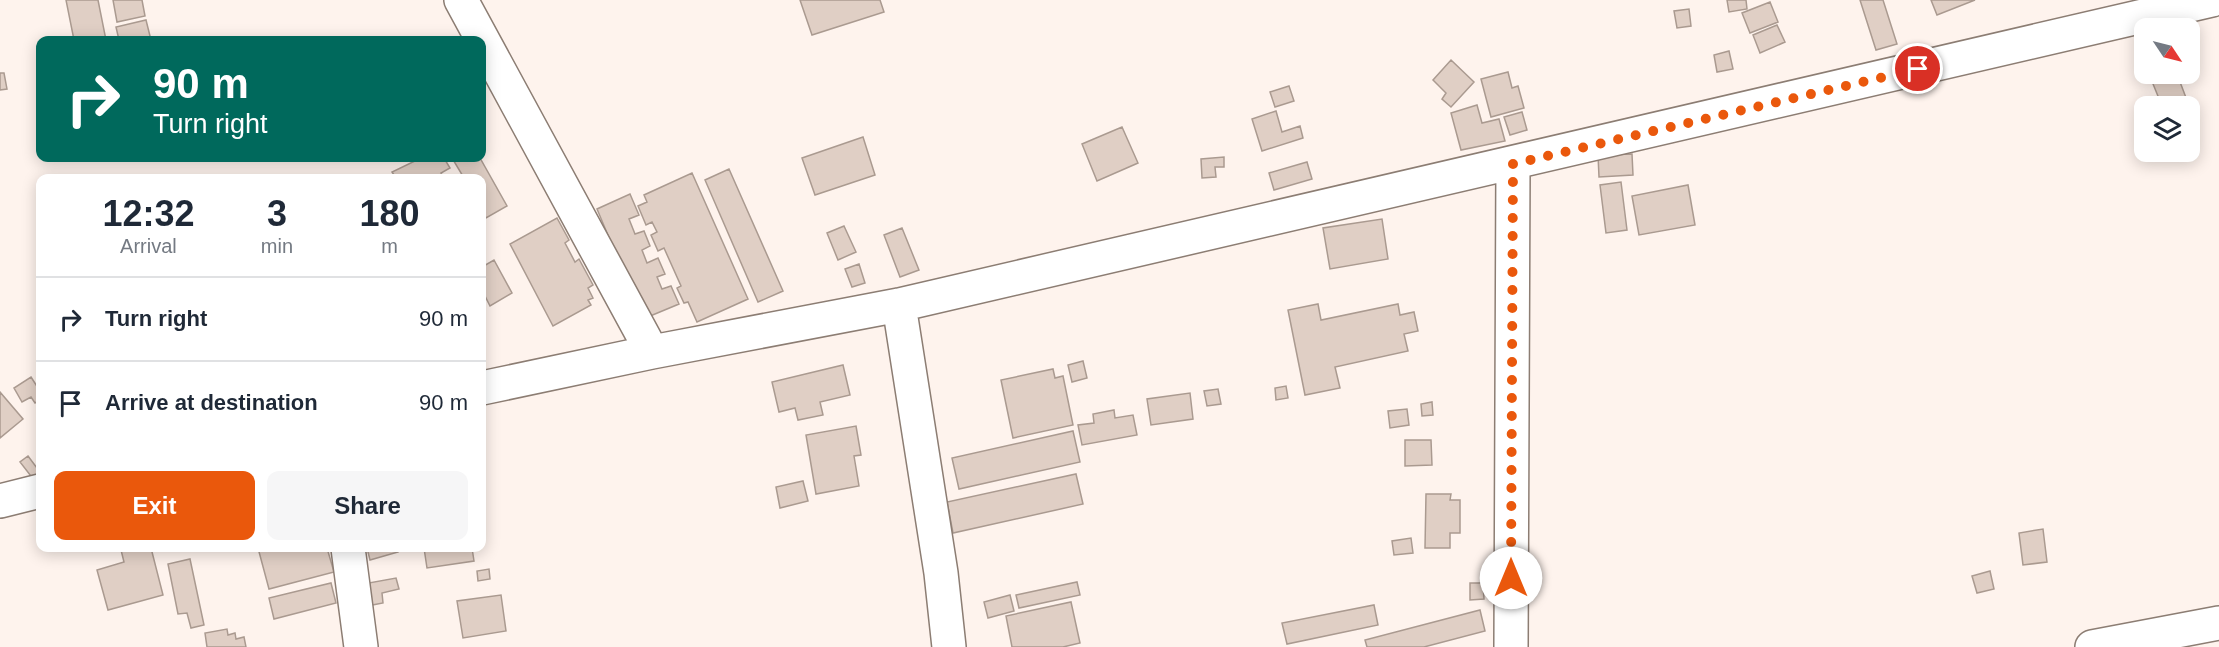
<!DOCTYPE html>
<style>
body{margin:0;font-family:Helvetica,sans-serif;background:#f6f6f7;color:#1f2937;height:100vh;display:flex;flex-direction:column;font-size:22px;white-space:nowrap}
*{box-sizing:border-box;margin:0}
p{font-size:20px;color:#747a83}
.icon{flex:none;width:33px;height:33px;fill:none;stroke:currentColor;stroke-width:2;stroke-linecap:round;stroke-linejoin:round}
.map{position:relative;flex:1;overflow:hidden}
.sheet{position:absolute;left:36px;top:174px;width:450px;height:378px;display:flex;flex-direction:column;background:#fff;border-radius:12px;box-shadow:0 3px 15px #0003}
.sheet>*{flex:none}
.top-card{position:absolute;left:36px;top:36px;width:450px;height:126px;border-radius:12px;box-shadow:0 3px 15px #0003;background:#00695c;color:#fff;overflow:hidden}
.needle{width:39px;rotate:125deg}
.buttons{position:absolute;left:2134px;top:18px;display:grid;gap:12px}
.buttons a{display:grid;place-items:center;width:66px;height:66px;border-radius:12px;background:#fff;box-shadow:0 3px 15px #0003;font-size:30px}
.pin{position:absolute;display:grid;place-items:center;width:51px;height:51px;color:#fff;margin:-26px;border:3px solid #fff;border-radius:50%;box-shadow:0 2px 6px #0007}
.me{position:absolute;width:66px;margin:-33px;rotate:0deg;stroke-linejoin:round;filter:drop-shadow(0 0 4px #0008)}
.turn{display:flex;align-items:center;gap:21px;height:126px;padding:0 18px;font-size:27px}
.turn .icon{width:78px;height:78px;stroke-width:2.5}
.turn b{display:block;font-size:42px;line-height:51px}
.eta{display:flex;justify-content:space-evenly;align-items:center;height:102px;text-align:center}
.eta b{font-size:36px;font-weight:800;line-height:42px}
.button{display:flex;gap:12px;margin-top:auto;padding:12px 18px}
.button a{flex:1;height:69px;border-radius:12px;background:#ea580c;color:#fff;font-size:24px;font-weight:800;line-height:69px;text-align:center}
.button a+a{background:#f6f6f7;color:#1f2937}
ul{padding:0;list-style:none}
li{display:flex;align-items:center;gap:18px;height:84px;padding:0 18px;border-top:2px solid #e0e1e3}
li div{flex:1}
li b{display:block;font-size:22px}
li em{font-style:normal}
.map>svg:first-child{display:block}
</style>
<div class="map">
<svg width="2219" height="647" viewBox="0 0 2219 647">
<rect width="100%" height="100%" fill="#fef3ed"/>
<path fill="#e0cfc5" stroke="#aa9a90" stroke-width="1.5" d="M66 0H98L106 40H74Z
M113 0H142L145 16 117 22Z
M800 0H880L884 12 812 35Z
M1727 0H1746L1747 9 1729 12Z
M1860 0H1883L1897 44 1876 50Z
M1931 0H1975L1937 15Z
M1770 2 1778 22 1750 33 1742 13Z
M1689 9 1691 26 1677 28 1674 11Z
M146 20 151 40H119L116 27Z
M1777 25 1785 42 1760 53 1753 35Z
M1729 51 1733 69 1717 72 1714 55Z
M1451 60 1474 82 1451 107 1442 99 1446 93 1433 80Z
M1508 72 1512 88 1518 86 1524 108 1491 117 1481 79Z
M0 73H4L7 89 0 90Z
M2149 74H2177L2188 103 2178 106H2162Z
M1289 86 1294 101 1275 107 1270 92Z
M1477 105 1482 123 1499 119 1505 141 1461 150 1451 113Z
M1276 111 1282 132 1300 126 1303 138 1262 151 1252 119Z
M1522 112 1527 130 1510 135 1504 117Z
M1122 127 1138 163 1097 181 1082 144Z
M863 137 875 175 815 195 802 158Z
M1632 154 1633 175 1599 177 1598 155Z
M1224 157V167H1215L1216 177 1202 178 1201 159Z
M421 158H444L450 168 441 173 444 178H396L392 172Z
M452 158H480L507 206 486 218 482 209V178H464Z
M1307 162 1312 179 1274 190 1269 173Z
M729 169 783 291 758 302 705 180Z
M692 173 748 299 697 322 688 302 684 303 677 288 681 286 664 248 658 251 651 235 657 232 652 222 646 225 638 206 647 202 644 195Z
M1621 182 1627 230 1606 233 1600 185Z
M1688 185 1695 225 1639 235 1632 196Z
M630 194 639 215 629 219 635 234 644 231 650 246 642 250 647 263 658 258 665 274 657 277 662 289 671 286 679 304 643 319 597 209Z
M557 218 569 240 565 243 575 262 579 259 593 285 588 288 593 298 588 300 591 305 553 326 510 244Z
M1382 219 1388 259 1330 269 1323 228Z
M844 226 856 252 838 260 827 233Z
M902 228 919 270 900 277 884 235Z
M494 260 512 293 490 306 482 290V267Z
M859 264 865 283 852 287 845 269Z
M1318 304 1321 320 1398 304 1400 315 1414 312 1418 331 1404 334 1408 351 1335 367 1340 388 1305 395 1288 310Z
M1083 361 1087 378 1072 382 1068 365Z
M843 365 850 395 820 402 823 415 798 420 795 408 779 412 772 382Z
M1053 369 1055 378 1063 376 1073 425 1013 438 1001 380Z
M31 377 40 391V400L35 403 31 397 22 402 14 388Z
M1286 386 1288 398 1276 400 1275 388Z
M1218 389 1221 404 1207 406 1204 391Z
M0 392 23 419 0 438Z
M1190 393 1193 419 1151 425 1147 399Z
M1432 402 1433 415 1422 416 1421 404Z
M1407 409 1409 425 1390 428 1388 411Z
M1114 410 1115 418 1133 415 1137 435 1082 445 1078 425 1094 423 1093 414Z
M856 426 861 455 854 456 859 486 816 494 806 435Z
M1073 431 1080 462 959 489 952 458Z
M1405 440H1431L1432 465 1405 466Z
M28 456 40 472 34 480 20 462Z
M1076 474 1083 504 953 533 947 502Z
M803 481 808 501 780 508 776 487Z
M1426 494H1451L1450 500H1460V533H1450V548H1425Z
M2043 529 2047 562 2023 565 2019 533Z
M1411 538 1413 553 1394 555 1392 541Z
M129 548H151L163 595 108 610 97 570 124 562 121 550Z
M258 548H327L334 572 269 589Z
M367 548H397L398 552 370 560Z
M424 548H472L474 561 427 568Z
M190 559 204 625 191 628 187 613 178 614 168 564Z
M489 569 490 579 478 581 477 571Z
M1990 571 1994 589 1977 593 1972 576Z
M396 578 399 589 382 593 383 603 367 606 363 584Z
M1077 582 1080 595 1019 608 1016 595Z
M331 583 336 603 274 619 269 598Z
M1470 583H1483L1484 599 1470 600Z
M501 595 506 631 463 638 457 601Z
M1010 595 1014 611 988 618 984 602Z
M1071 602 1080 643 1063 647H1012L1006 616Z
M1374 605 1378 625 1287 644 1282 623Z
M1480 610 1485 631 1424 647H1367L1365 640Z
M227 629 228 635 235 633 236 639 244 637 246 647H207L205 633Z"/>
<g fill="none" stroke-linecap="round" stroke-linejoin="round">
<g stroke="#8c7d73" stroke-width="36">
<path id="minor" d="M461 0 652 352
M899 305 941 573 949 647
M482 388 652 352 899 305 2212 0
M0 501 40 491
M348 548 361 647
M1511 647 1513 164
M2092 647 2219 623"/>
</g>
<use href="#minor" stroke="#fff" stroke-width="33"/>
</g>
<g fill="none" stroke-linecap="round" stroke-linejoin="round">
<path stroke="#ea580c" stroke-width="10" stroke-dasharray="0 18" d="M1511 578 1513 164 1918 69"/>
</g>
</svg>
<div class="buttons">
<a><svg class="needle" viewBox="-14 -14 28 28"><path d="M0-13l5 13h-10z" fill="#e53935"/><path d="M0 13l5-13h-10z" fill="#747a83"/></svg></a>
<a><svg class="icon" aria-label="layers" viewBox="0 0 24 24"><path d="M12 4l9 5-9 5-9-5zM3 14l9 5 9-5"/></svg></a>
</div>
<div class="pin" style="left:1918px;top:69px;background:#d93025"><svg class="icon" aria-label="arrive" viewBox="0 0 24 24"><path d="M6 21V4h12l-3 4 3 4H6"/></svg></div>
<svg class="me" style="left:1511px;top:578px" viewBox="-20 -20 40 40"><circle r="19" fill="#fff"/><path d="M0-13L10 11 0 6-10 11z" fill="#ea580c"/></svg>
<div class="top-card">
<div class="turn"><svg class="icon" aria-label="right" viewBox="0 0 24 24"><path d="M7 20v-9h11M14 6l5 5-5 5"/></svg><div><b>90 m</b>Turn right</div></div>
</div>
<section class="sheet">
<div class="eta">
<div><b>12:32</b><p>Arrival</p></div>
<div><b>3</b><p>min</p></div>
<div><b>180</b><p>m</p></div>
</div>
<ul>
<li><svg class="icon" aria-label="right" viewBox="0 0 24 24"><path d="M7 20v-9h11M14 6l5 5-5 5"/></svg><div><b>Turn right</b></div><em>90 m</em></li>
<li><svg class="icon" aria-label="arrive" viewBox="0 0 24 24"><path d="M6 21V4h12l-3 4 3 4H6"/></svg><div><b>Arrive at destination</b></div><em>90 m</em></li>
</ul>
<div class="button"><a>Exit</a><a>Share</a></div>
</section>
</div>
